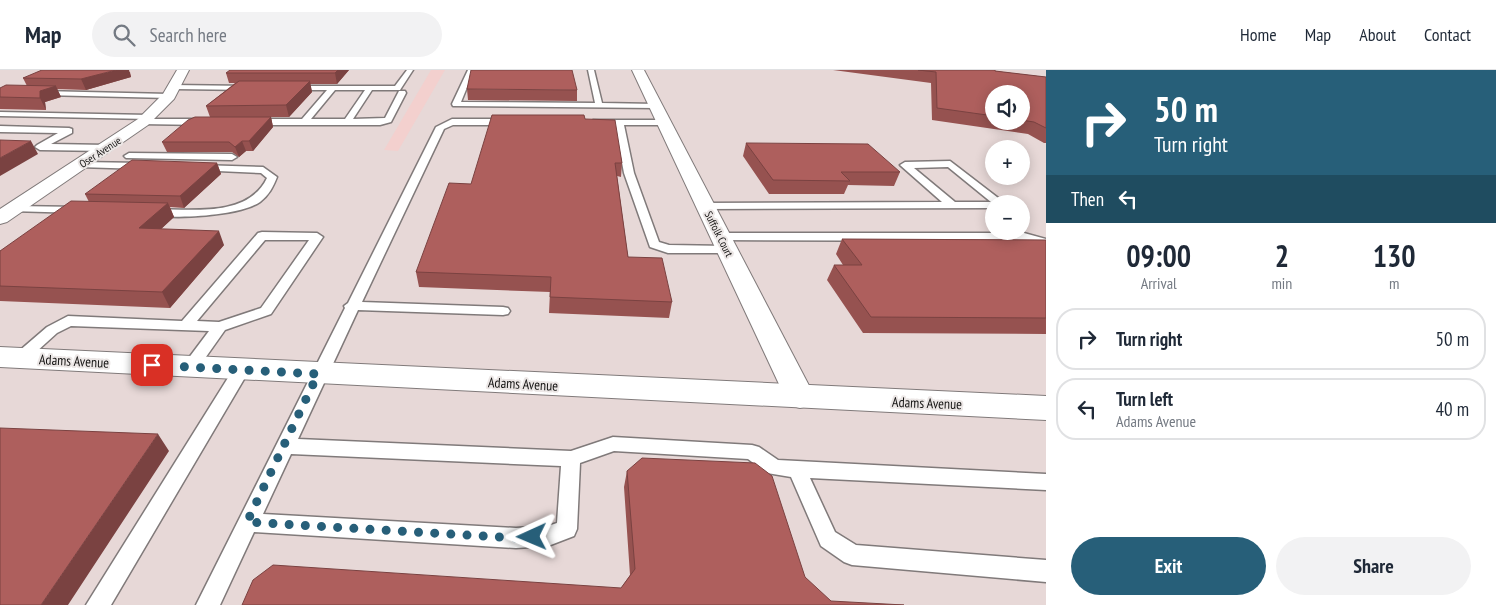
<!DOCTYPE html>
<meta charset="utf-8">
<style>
body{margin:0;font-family:"PT Sans Narrow",sans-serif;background:#f2f2f3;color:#1f2937;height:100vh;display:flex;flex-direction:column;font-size:19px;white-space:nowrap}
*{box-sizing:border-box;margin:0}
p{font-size:16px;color:#747a83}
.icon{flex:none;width:28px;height:28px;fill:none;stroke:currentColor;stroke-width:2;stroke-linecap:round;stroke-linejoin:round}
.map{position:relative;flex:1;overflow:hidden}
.side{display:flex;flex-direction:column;background:#fff;width:450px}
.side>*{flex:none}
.banner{background:#275f79;color:#fff;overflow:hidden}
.tools{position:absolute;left:985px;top:15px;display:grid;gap:10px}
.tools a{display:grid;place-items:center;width:45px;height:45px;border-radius:50%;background:#fff;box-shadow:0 2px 12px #0003;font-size:25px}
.pin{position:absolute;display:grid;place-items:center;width:42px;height:42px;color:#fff;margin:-21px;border-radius:10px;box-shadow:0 2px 8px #0006}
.me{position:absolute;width:55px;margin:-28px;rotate:269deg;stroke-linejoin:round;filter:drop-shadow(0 0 4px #0008)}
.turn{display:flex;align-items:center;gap:18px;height:105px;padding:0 25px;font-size:22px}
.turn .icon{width:65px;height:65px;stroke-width:2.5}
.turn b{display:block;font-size:35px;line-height:42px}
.then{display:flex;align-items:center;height:48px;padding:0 25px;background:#0003;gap:10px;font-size:19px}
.eta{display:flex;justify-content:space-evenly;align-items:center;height:85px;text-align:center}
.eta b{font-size:30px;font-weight:700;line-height:35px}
.primary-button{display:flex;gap:10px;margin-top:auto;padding:10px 25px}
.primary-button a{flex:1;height:58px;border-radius:30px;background:#275f79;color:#fff;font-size:20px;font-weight:700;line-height:58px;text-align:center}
.primary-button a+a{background:#f2f2f3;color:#1f2937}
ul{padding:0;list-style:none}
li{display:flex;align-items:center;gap:15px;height:62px;margin:0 10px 8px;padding:0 15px;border:2px solid #e0e1e3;border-radius:20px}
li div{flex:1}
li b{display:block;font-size:19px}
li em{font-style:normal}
header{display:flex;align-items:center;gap:30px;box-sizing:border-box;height:70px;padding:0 25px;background:#fff;border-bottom:1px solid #e0e1e3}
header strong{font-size:24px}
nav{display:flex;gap:28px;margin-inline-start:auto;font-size:18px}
.search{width:350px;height:45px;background:#f2f2f3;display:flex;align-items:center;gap:12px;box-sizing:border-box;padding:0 18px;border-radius:28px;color:#747a83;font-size:19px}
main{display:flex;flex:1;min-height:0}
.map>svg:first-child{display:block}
</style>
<header>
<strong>Map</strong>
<div class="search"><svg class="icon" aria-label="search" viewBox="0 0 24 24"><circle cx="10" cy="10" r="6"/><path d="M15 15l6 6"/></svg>Search here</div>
<nav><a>Home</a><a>Map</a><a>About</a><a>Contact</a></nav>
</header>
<main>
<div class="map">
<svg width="1046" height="535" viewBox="0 0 1046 535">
<rect width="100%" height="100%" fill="#ece7e6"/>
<path fill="#e7d8d7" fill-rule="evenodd" d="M0 0H1046V535H0ZM994 24H1021V51H994ZM994 79H1021V106H994ZM994 134H1021V161H994Z"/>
<path fill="#f3d0ce" d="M431 0H445L398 81 384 80Z"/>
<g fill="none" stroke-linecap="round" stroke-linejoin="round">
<g stroke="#807a7a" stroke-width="3">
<path id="service" d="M407 0H413L400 20H372L353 49 385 48 399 21H405L406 23 391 52 380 55H252L248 52 252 49H302L327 20H287V16H395ZM335 20H365L345 49H311Z
M468 0H474L461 32 595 33 588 0H594L602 33 656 34 660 36 656 38 453 36 452 34Z
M172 15 250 16 254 18 250 20 175 19H172Z
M0 20 169 24 173 26 169 28 0 24Z
M0 42 149 45 153 47 149 49 0 46Z
M143 49H204L208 52 204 55 140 54 139 52Z
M452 49H508L512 52 508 55H453L444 59 362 232 503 237 508 238 510 241 508 244 503 245 358 240 298 369 571 381 613 367 752 375 759 377 778 390 1046 404V420L810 408 835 462 856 475 1046 490V512L852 495 844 492 821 476 791 407 767 403 748 389 614 381 580 393 577 459 574 466 548 476 516 478 254 462 220 535H196L345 238 344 236 348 233 436 57ZM291 384 561 396 557 453 548 456 516 458 263 444Z
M593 50H667V54L664 55H624L634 103 659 172 669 175 727 176 731 177 733 180 731 183H668L650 177 624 103 615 55H596L593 54Z
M0 56 69 58 72 59V63L51 74 107 75 112 78 107 81 40 80 35 77 37 75 58 63 0 62Z
M129 83 232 84 237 87 232 90 126 88 124 86Z
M950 91 1006 134H994V138L704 139 699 136 704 133 942 132 900 95 905 92ZM948 97 991 132H955L914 98Z
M81 92 143 93 148 96 143 99 78 97 76 95Z
M199 95 263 97 277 107C273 117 269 125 260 132 240 146 173 150 149 144L147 142 149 140 153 139C190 139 248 148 267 108L261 103 196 100V96Z
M14 136 80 137 86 140 80 143 10 141 8 139Z
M262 162 317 163 323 167 271 244 225 260 196 301 190 302 184 301 182 297 209 261 71 256 57 263 25 292 19 293 13 292 11 288 47 257 68 246 182 251 258 163ZM265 170H309L261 238 219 252 197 251Z
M721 163H1024L1046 169V177L1024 171 717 170 715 167 717 164Z
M242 294 248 295 250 299 111 535H86L236 295Z"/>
</g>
<g stroke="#807a7a" stroke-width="2">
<path id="minor" d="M632 0H644L815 327 811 335 800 338 789 335 785 327Z"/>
</g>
<g stroke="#807a7a" stroke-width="2">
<path id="tertiary" d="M177 0H189L174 29 148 55 7 152 0 154V139L138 49 163 24Z
M0 277 1046 326V350L0 297Z"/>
</g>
<use href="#service" fill="#fff" fill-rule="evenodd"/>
<use href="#minor" fill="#fff" fill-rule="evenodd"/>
<use href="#tertiary" fill="#fff" fill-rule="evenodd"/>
</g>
<path fill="#965250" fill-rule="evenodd" d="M349 0 337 14H310L312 22 289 47H222H271L273 57 253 81H246L239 87 232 82H167L162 72 210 47 206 36 235 13H229L226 3Z
M833 0H995V1L1046 7V73H1044L1028 64 932 50 931 13ZM994 24H1021V51H994Z
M130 2 131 7 86 20 57 19 61 27 45 32 46 40 0 39V18L27 16 23 8Z
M467 19 577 20V31L468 30Z
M585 49 622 93 621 107 617 106 628 187 672 232 669 248 549 243 550 222 419 217 416 202 471 114Z
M746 73 900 102 894 116 848 115 844 124H769L743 86Z
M217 93 221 104 184 138 170 137 174 147 161 159 224 175 170 238 0 231V181L89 132 85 124Z
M842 169 1046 170V264L863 263 827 210 834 195H843L836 184Z
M755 393 621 518 630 505 624 417 627 401Z"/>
<path fill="#7a4241" d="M116 0H129L131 7 86 20 81 9Z
M338 0H349L337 14 335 3Z
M310 11 312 22 289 47 286 35Z
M56 16 61 27 45 32 46 40 40 28V21Z
M271 47 273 57 253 81 249 71Z
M31 71 38 84 0 106V88Z
M242 71 246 81 239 87 235 77Z
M217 93 221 104 184 138 180 126Z
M168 133 174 147 146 173 139 158Z
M219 161 224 175 170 238 162 222Z
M158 364 169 381 68 535H41Z"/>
<path fill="#ae5f5d" stroke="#7a4241" d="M42 0H116L81 9 23 8Z
M230 0H338L335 3H226Z
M471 0H572L577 20 467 19Z
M918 0H995V1L1046 7V58L1034 52 1021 50V24H994V46L937 38 936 2Z
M239 11H310L286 35 206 36Z
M6 15 56 16 40 21V28L0 27V18Z
M492 45H584L585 49 615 50 622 93H615L628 187 662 188 672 232 550 227 551 207 416 202 449 113 471 114Z
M195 47H271L249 71H242L235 77 229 72H162L188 50Z
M0 70 31 71 0 88Z
M746 73 868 74 900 102H841L850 111 773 110Z
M132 90 217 93 180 126 85 124Z
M71 131 168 133 139 158 219 161 162 222 0 216V181Z
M842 169 1046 170V248L871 247 834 195H862Z
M0 358 158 364 41 535H0Z
M642 388 755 393 772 406 805 507 831 531 904 535H242L253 510 273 495 621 518 635 499 627 401Z"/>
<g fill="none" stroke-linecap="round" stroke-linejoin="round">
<path stroke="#275f79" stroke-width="9" stroke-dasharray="0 16.2" d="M152 295 318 304 247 452 516 468 532 467"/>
</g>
<g text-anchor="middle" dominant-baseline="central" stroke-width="4" stroke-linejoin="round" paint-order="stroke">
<g font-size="11" fill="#151413" stroke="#ece7e6">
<text transform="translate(100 82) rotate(-33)">Oser Avenue</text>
<text transform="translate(719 164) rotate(63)">Suffolk Court</text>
</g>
<g font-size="14" fill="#151413" stroke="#ece7e6">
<text transform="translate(74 291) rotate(3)">Adams Avenue</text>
<text transform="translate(523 314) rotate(3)">Adams Avenue</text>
<text transform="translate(927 333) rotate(2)">Adams Avenue</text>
</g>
</g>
</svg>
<div class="tools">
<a><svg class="icon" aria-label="sound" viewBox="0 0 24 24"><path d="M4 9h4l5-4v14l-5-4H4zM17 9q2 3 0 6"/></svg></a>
<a>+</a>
<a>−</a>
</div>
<div class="pin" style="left:152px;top:295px;background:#d93025"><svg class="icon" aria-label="arrive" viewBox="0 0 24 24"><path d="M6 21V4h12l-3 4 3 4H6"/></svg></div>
<svg class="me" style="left:532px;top:467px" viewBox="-20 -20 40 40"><path d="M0-17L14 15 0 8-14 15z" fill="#275f79" stroke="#fff" stroke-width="4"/></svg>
</div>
<section class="side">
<div class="banner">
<div class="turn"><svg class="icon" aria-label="right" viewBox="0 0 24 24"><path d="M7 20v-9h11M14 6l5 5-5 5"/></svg><div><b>50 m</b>Turn right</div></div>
<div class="then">Then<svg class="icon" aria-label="left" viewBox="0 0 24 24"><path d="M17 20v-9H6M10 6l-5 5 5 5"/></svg></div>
</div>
<div class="eta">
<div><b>09:00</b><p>Arrival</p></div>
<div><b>2</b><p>min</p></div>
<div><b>130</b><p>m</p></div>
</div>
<ul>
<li><svg class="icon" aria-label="right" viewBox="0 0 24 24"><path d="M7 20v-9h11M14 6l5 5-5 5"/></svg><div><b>Turn right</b></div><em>50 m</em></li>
<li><svg class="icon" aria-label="left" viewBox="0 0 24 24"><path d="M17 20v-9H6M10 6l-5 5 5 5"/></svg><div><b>Turn left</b><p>Adams Avenue</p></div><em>40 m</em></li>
</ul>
<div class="primary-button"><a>Exit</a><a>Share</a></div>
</section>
</main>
